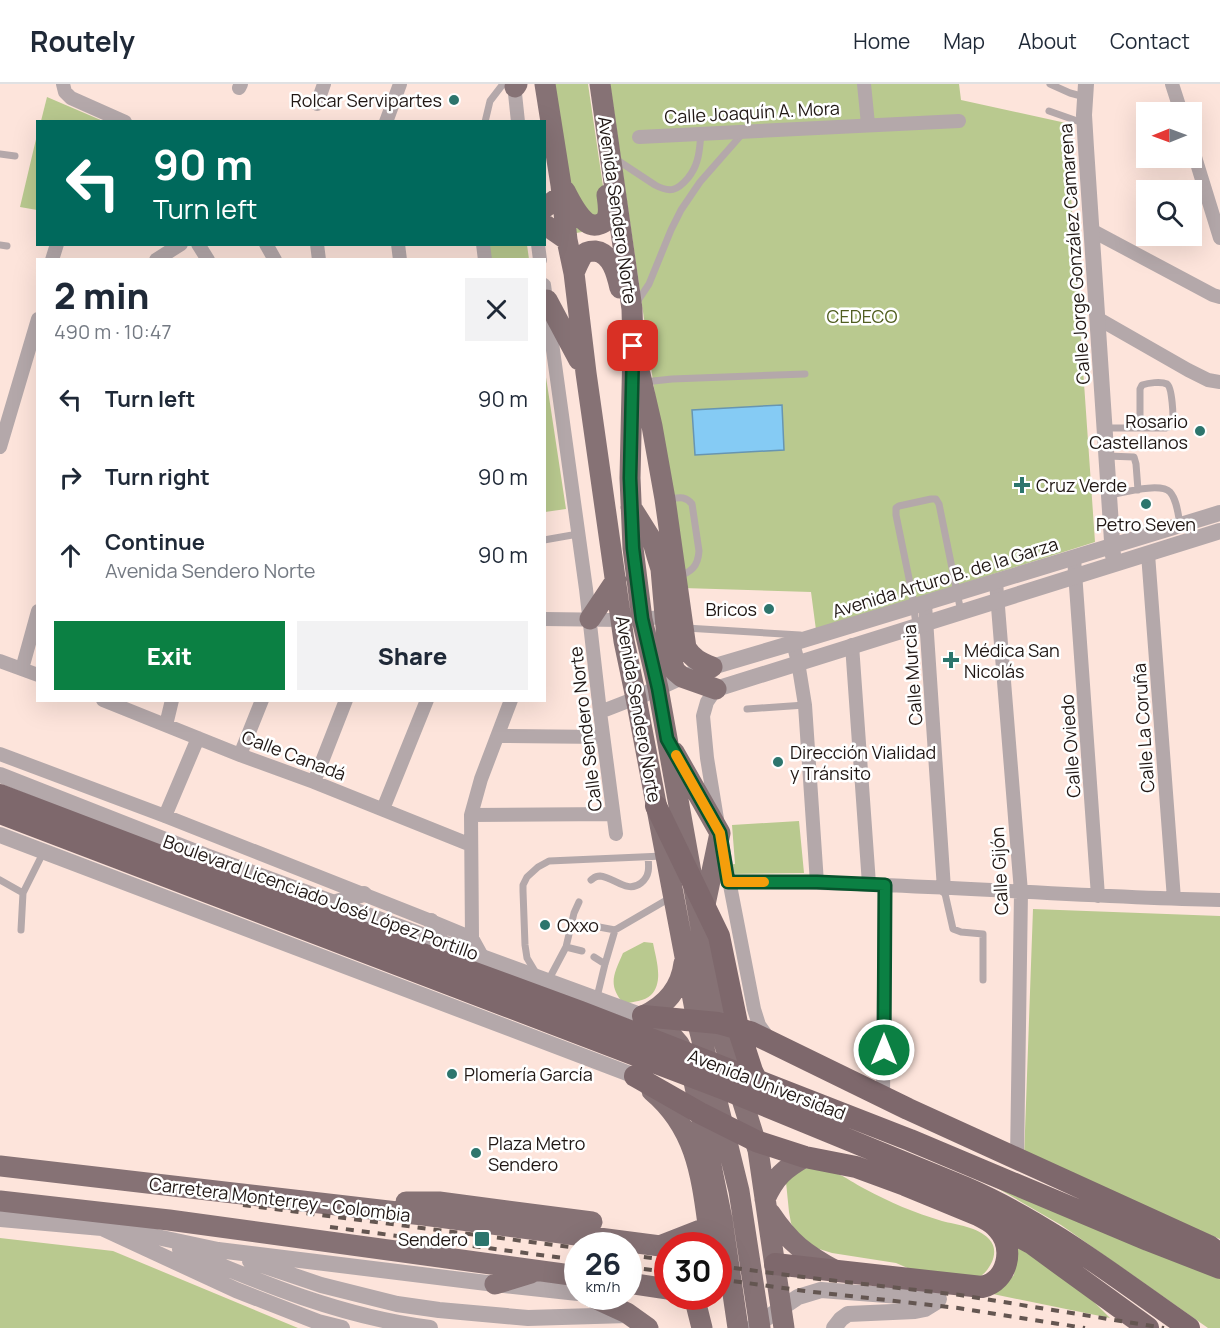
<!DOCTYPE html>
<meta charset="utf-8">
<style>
body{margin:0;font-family:Manrope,sans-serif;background:#f2f2f3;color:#1f2937;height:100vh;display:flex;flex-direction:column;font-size:22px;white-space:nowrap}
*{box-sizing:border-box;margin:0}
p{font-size:20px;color:#747a83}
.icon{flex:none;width:33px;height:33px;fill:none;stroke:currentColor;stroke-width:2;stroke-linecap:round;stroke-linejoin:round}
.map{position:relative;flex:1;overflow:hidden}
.drawer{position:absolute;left:36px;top:174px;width:510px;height:444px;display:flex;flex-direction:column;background:#fff;border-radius:0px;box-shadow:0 6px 24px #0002}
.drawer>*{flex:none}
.hud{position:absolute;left:36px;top:36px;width:510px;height:126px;border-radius:0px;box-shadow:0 6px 24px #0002;background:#00695c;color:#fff;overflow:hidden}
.needle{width:39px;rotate:269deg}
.tools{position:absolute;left:1136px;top:18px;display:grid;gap:12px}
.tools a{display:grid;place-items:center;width:66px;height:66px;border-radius:0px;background:#fff;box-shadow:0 6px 24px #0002;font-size:30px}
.speed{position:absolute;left:564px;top:1148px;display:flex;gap:12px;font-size:30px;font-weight:700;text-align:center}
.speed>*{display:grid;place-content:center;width:78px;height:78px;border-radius:50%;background:#fff;box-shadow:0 6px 24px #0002;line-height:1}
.speed small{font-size:15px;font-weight:400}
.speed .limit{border:9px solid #d22;background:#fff;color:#111}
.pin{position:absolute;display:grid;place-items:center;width:51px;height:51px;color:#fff;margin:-26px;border-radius:12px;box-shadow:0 3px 9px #0006}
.me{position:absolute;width:66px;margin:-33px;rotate:0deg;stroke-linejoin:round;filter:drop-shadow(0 0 4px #0008)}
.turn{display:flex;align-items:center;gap:21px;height:126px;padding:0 18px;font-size:27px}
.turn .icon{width:78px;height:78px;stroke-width:2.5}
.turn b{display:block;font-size:42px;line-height:51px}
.round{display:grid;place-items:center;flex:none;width:63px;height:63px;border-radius:0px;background:#f2f2f3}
.overview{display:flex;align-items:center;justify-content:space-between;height:102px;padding:0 18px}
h1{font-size:36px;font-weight:800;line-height:45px}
.action{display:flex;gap:12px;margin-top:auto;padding:12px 18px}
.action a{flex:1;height:69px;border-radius:0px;background:#0b8043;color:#fff;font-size:24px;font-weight:800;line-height:69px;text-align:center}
.action a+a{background:#f2f2f3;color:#1f2937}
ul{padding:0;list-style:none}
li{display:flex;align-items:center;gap:18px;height:78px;padding:0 18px}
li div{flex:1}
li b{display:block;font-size:22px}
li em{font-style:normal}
header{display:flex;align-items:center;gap:36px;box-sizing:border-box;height:84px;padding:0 30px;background:#fff;border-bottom:2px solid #e0e1e3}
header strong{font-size:28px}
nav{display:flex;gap:33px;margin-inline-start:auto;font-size:21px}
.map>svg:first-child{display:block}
</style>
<header>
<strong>Routely</strong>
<nav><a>Home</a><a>Map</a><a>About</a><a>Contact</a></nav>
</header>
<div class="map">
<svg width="1220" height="1244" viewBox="0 0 1220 1244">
<rect width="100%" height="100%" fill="#fde4db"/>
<path fill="#b9c98f" d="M549 0H588L609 143 571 150Z
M610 0H959L961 16 1066 39 1095 458 816 546 811 508 683 504Z
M47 13 103 37H41Z
M37 51 38 126H37L20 123Z
M489 161H527L529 175H491Z
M544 280 566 425 545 428H544Z
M799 737 804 789 729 790 726 781 735 780 732 741Z
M1033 825 1220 832V1155L1024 1075Z
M644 858 653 859C656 875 664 898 651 911 645 917 632 918 624 920 607 901 614 890 623 869Z
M809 1084C818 1085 828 1086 836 1089 846 1093 855 1100 865 1105 889 1118 915 1129 942 1137 957 1141 978 1143 989 1155 1001 1167 990 1187 978 1194L910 1185 896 1179 832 1169 813 1163 794 1145 791 1139 789 1128 786 1098 791 1087Z
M966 1086 1220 1195V1244H1208L1061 1141Z
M0 1154 113 1167 298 1244H0Z
M1016 1162 1075 1199 1110 1234 988 1209 1002 1202 1014 1191Z"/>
<path fill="#85cbf4" stroke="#6795b1" stroke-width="1.5" d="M782 321 784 366 695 371 692 326Z"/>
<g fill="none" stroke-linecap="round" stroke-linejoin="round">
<path stroke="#b4a8aa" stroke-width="7" d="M1050 0 1070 9 1085 13
M1049 27 1083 39
M485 38 490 17 503 0
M0 70 15 72
M614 74 655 101C670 109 677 107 688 94 692 89 695 84 697 77 700 68 700 58 701 49
M0 161 7 162
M637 218 649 200 671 146 681 126 700 98 743 49
M644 298 672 295 805 290
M1104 344C1125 344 1145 344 1166 344L1169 343C1170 341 1172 340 1172 339 1174 333 1172 303 1167 300 1161 297 1148 299 1142 301L1140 305V344
M1107 372 1134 373 1136 380 1138 406
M1109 411C1122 409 1160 398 1170 408 1177 416 1178 430 1180 440
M668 415C678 414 685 411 692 420L699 467C698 483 691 488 677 493
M544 456 578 450
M916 541 912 509 896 431V424L899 422 931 415H936L939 420 961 528
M686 544 800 551
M747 625 805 621
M0 796 23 809
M591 796C595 793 595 792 600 792 614 793 627 810 641 799 650 792 649 783 648 773
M944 805 953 845 961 848 983 850V896
M571 843H587
M599 843 615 846
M21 846 23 809 44 767
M566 863 582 867
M594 873 605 880
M536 889 527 874 525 861 523 807V801L527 793 538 783 549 777 663 772
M548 897 566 863 574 829 579 818
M597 913 605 880 615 846 670 814"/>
<path stroke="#b4a8aa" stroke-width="14" d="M63 0 65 8 71 14 125 38
M514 0 518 38
M864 0 868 40
M1172 0 1181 28
M239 4 241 0
M317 20 324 0
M386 38 400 0
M639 53 959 37
M1191 60 1220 154
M1091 146 1213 211 1220 213
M198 160 208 176
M266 160 275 176
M317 160 319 176
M398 160 400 176
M483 160 485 176
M538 160 540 176
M52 176 57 160
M156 176 181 160
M544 201 586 505 600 628 616 750
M1097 234 1188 286 1208 296 1220 298
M0 363 38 235
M1148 470 1174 815
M1074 474 1098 812
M996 498 1021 808 1017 1075
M925 520 944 805
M544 535 622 536 665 533
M793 559 798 578 805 621 817 799
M852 561 869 800
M0 577 38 591
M22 585 38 527
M716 605 707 618 703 632 707 674 717 735
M103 616 240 671 314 698 471 761
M600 628 636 614
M166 641 172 616
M498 652 603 653
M0 670 165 732 431 837 472 854 483 874
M240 671 262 616
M314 698 346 616
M383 725 427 616
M471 731 613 730
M165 732 198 654
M722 760 754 925 759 941 769 955
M728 798C759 798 789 798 820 799 953 802 1086 813 1220 816
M472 854 471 731 481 695 511 616
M883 1013 885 801"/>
<path stroke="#b4a8aa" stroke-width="16" d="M1086 0 1084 31 1086 64 1113 472
M716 605 1220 447
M636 614 682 593 712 583 793 559 1220 429
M0 691 206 772 643 932 652 939
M0 751 635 992 644 990
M333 819 364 810
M431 837 443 860
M0 1135 102 1144 236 1206 318 1238 342 1244
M102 1144 143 1150 218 1166 495 1200 578 1209
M180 1165C261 1199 342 1233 430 1244
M250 1177 321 1201 397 1220 439 1226 528 1234 628 1231
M752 1244 798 1213 821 1206 939 1215
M834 1244 841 1235 848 1230 915 1227 925 1225 938 1217"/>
<path stroke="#867275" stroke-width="21" d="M545 0 561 101 567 156 574 189 586 289 624 557 636 614 697 936 739 1107 760 1244
M600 0 632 225 633 262 630 394 633 464 642 535 658 604 718 939 758 1066 784 1244
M515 3 517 0
M565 107C570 117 577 131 586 138 590 141 595 142 600 140 612 136 608 120 607 111
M544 124 562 111
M544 140 567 156
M574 189C576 184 579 177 582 172 585 168 590 167 595 167 612 169 617 191 620 204
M547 216 579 276
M640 290 652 342 665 415 686 564C693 575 700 578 712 583
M631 423 653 458 657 472 661 485 668 566 675 587 682 593 716 605
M590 535 616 496
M674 668 720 749 703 830
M643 932 658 938 667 946 679 960 691 983 722 1135 738 1244
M643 932C665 922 681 904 684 879
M652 1007C701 1048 702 1102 711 1161
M0 1082 423 1131 668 1163
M765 1115C775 1093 784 1085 805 1073
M0 1117 169 1136 578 1192
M406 1118H439L592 1138
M770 1129C790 1159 805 1170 836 1187
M662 1161 708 1143 719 1137
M628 1199 668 1205
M495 1200 531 1189
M590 1212 627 1229 648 1244
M694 1212 702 1244"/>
<path stroke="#7e686c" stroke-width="22" d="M0 711 310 829 581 928 910 1056 1148 1156 1220 1184
M656 722 719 852 738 944 752 987 760 1003
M0 729 727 1006 966 1104C1047 1139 1117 1194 1189 1244
M643 932 718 939 750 948 908 1025 1209 1162 1220 1170
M635 992 700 1029 756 1057 805 1073 856 1083 905 1101 978 1131C985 1135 993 1138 998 1145 1015 1164 1008 1197 982 1203L775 1180
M994 1139 1031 1159 1046 1170 1148 1244"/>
<path stroke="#645651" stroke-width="4" stroke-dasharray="8 8" stroke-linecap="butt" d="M243 1121 578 1164
M330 1143 578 1176
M628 1171 668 1176
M718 1182 811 1194 960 1211 1164 1244
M628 1183 668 1188
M718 1195 805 1207 958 1224 1085 1244"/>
</g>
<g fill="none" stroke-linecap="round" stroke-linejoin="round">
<g stroke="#07532c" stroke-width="15">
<path id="route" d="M633 262 630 394 633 464 642 535 658 604 667 655 720 749 728 798H817L885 801 884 966"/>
</g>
<use href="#route" stroke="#0b8043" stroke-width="10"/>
<path stroke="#f59e0b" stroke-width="10" d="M676 671 720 749 728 798H764"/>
</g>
<g fill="#2d756d" stroke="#fff" stroke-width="2">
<circle cx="454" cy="16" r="6"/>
<circle cx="1200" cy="347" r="6"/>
<path d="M1019 392h6v6h6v6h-6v6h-6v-6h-6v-6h6z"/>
<circle cx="1146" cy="420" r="6"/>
<circle cx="769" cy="525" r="6"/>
<path d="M948 567h6v6h6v6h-6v6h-6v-6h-6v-6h6z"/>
<circle cx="778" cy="678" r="6"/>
<circle cx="545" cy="841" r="6"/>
<circle cx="452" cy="990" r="6"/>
<circle cx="476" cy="1069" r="6"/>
<rect x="474" y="1147" width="16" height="16" rx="3"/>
</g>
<g text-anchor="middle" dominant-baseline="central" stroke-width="5" stroke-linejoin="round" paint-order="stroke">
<g font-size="18" fill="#201714" stroke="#fff" text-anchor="start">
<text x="442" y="16" text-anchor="end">Rolcar Servipartes</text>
<text x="1188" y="337" text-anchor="end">Rosario<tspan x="1188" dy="21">Castellanos</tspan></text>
<text x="1036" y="401">Cruz Verde</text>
<text x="1146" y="440" text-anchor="middle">Petro Seven</text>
<text x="757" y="525" text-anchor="end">Bricos</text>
<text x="964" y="566">Médica San<tspan x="964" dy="21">Nicolás</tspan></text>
<text x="790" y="668">Dirección Vialidad<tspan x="790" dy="21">y Tránsito</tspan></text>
<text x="557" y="841">Oxxo</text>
<text x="464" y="990">Plomería García</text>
<text x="488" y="1059">Plaza Metro<tspan x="488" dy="21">Sendero</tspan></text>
<text x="468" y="1155" text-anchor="end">Sendero</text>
</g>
<g font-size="18" fill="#201714" stroke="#fff">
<text transform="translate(752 28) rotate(-3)">Calle Joaquín A. Mora</text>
<text transform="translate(618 126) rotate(82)">Avenida Sendero Norte</text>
<text transform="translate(1074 170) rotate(-94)">Calle Jorge González Camarena</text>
<text transform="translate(945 493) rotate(-17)">Avenida Arturo B. de la Garza</text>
<text transform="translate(912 591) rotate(-94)">Calle Murcia</text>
<text transform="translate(639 625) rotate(80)">Avenida Sendero Norte</text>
<text transform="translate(1143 644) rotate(-94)">Calle La Coruña</text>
<text transform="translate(585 645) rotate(-97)">Calle Sendero Norte</text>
<text transform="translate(1070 662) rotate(-94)">Calle Oviedo</text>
<text transform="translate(294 671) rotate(21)">Calle Canadá</text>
<text transform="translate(999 787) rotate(-93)">Calle Gijón</text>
<text transform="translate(321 813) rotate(20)">Boulevard Licenciado José López Portillo</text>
<text transform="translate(767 1000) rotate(21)">Avenida Universidad</text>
<text transform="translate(280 1115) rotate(7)">Carretera Monterrey - Colombia</text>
</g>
<g font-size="18" fill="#505e20" stroke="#fff">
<text x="862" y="232">CEDECO</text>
</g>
</g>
</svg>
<div class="tools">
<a><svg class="needle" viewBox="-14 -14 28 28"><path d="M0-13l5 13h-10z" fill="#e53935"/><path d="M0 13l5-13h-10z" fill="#747a83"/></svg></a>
<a><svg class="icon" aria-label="search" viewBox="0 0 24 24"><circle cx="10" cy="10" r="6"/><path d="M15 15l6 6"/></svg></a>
</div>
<div class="speed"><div>26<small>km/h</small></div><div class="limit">30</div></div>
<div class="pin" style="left:633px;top:262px;background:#d93025"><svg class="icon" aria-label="arrive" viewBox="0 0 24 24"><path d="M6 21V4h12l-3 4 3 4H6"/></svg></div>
<svg class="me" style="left:884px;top:966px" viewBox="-20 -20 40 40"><circle r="17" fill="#0b8043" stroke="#fff" stroke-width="3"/><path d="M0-11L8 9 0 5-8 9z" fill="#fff"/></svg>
<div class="hud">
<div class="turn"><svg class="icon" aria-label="left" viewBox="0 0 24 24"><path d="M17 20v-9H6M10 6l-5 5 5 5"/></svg><div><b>90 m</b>Turn left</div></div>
</div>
<section class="drawer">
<div class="overview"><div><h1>2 min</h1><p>490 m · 10:47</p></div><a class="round"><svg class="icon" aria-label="close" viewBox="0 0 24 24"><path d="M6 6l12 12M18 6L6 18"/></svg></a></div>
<ul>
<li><svg class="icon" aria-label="left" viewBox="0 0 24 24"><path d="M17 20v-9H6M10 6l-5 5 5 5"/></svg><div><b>Turn left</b></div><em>90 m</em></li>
<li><svg class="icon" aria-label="right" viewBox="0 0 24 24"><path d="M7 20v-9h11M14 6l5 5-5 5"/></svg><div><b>Turn right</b></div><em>90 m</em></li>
<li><svg class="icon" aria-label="ahead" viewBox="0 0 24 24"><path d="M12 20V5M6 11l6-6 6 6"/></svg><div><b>Continue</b><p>Avenida Sendero Norte</p></div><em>90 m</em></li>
</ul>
<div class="action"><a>Exit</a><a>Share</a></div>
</section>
</div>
